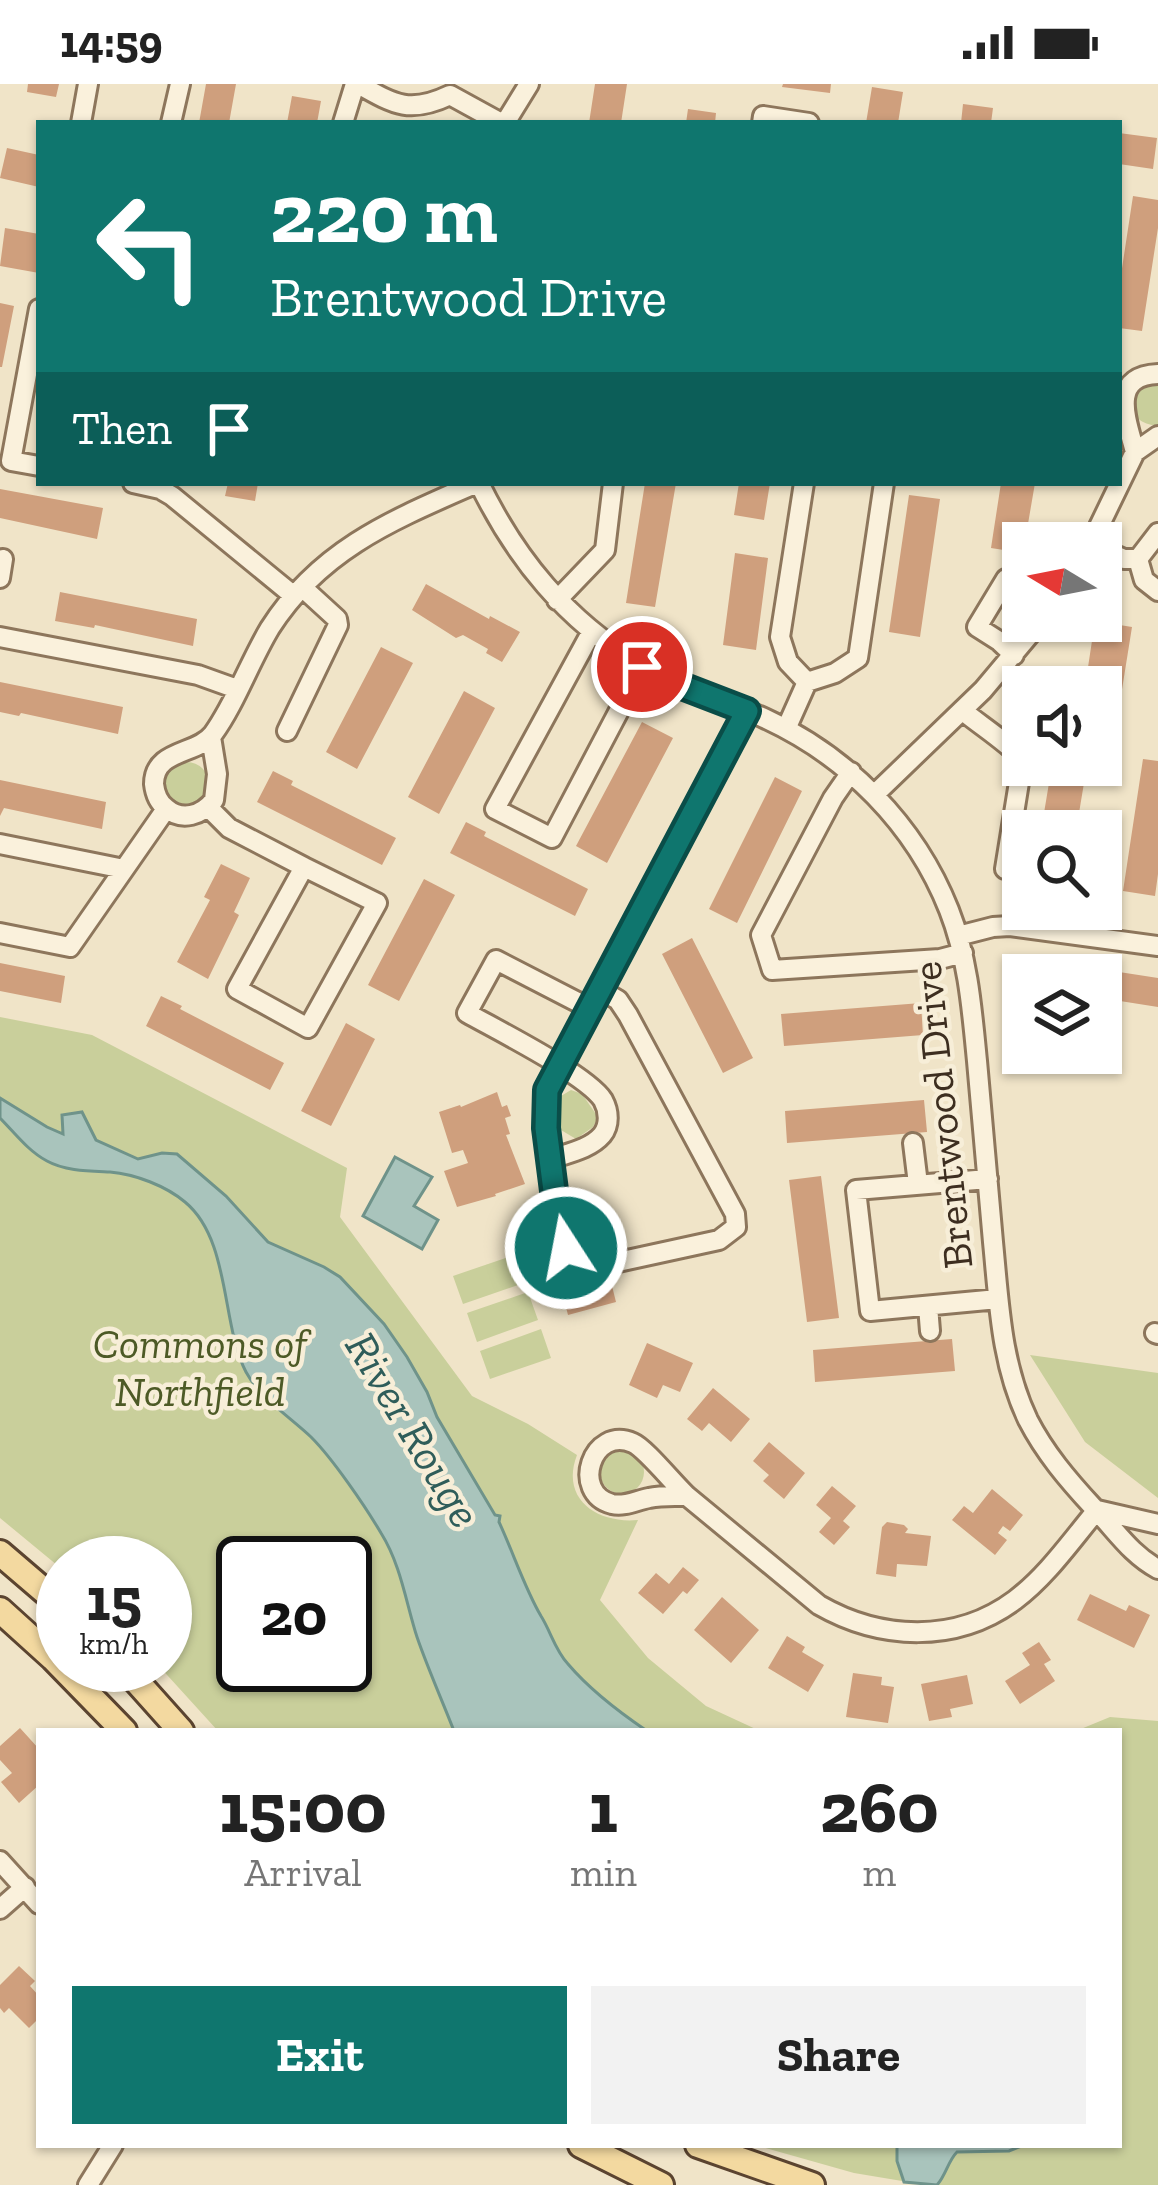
<!DOCTYPE html>
<style>
body{margin:0;font-family:"Zilla Slab",serif;background:#f2f2f2;color:#222;height:100vh;display:flex;flex-direction:column;font-size:45px;white-space:nowrap}
*{box-sizing:border-box;margin:0}
p{font-size:39px;color:#767676}
.icon{flex:none;width:66px;height:66px;fill:none;stroke:currentColor;stroke-width:2;stroke-linecap:round;stroke-linejoin:round}
.map{position:relative;flex:1;overflow:hidden}
.side{position:absolute;left:36px;top:1644px;width:1086px;height:420px;display:flex;flex-direction:column;background:#fff;border-radius:0px;box-shadow:0 3px 9px #0004}
.side>*{flex:none}
.hud{position:absolute;left:36px;top:36px;width:1086px;height:366px;border-radius:0px;box-shadow:0 3px 9px #0004;background:#0f766e;color:#fff;overflow:hidden}
.needle{width:78px;rotate:280deg}
.controls{position:absolute;left:1002px;top:438px;display:grid;gap:24px}
.controls a{display:grid;place-items:center;width:120px;height:120px;border-radius:0px;background:#fff;box-shadow:0 3px 9px #0004;font-size:60px}
.speed{position:absolute;left:36px;top:1452px;display:flex;gap:24px;font-size:60px;font-weight:700;text-align:center}
.speed>*{display:grid;place-content:center;width:156px;height:156px;border-radius:50%;background:#fff;box-shadow:0 3px 9px #0004;line-height:1}
.speed small{font-size:30px;font-weight:400}
.speed .limit{border:6px solid #111;border-radius:18px;background:#fff;color:#111}
.pin{position:absolute;display:grid;place-items:center;width:102px;height:102px;color:#fff;margin:-51px;border:6px solid #fff;border-radius:50%;box-shadow:0 3px 12px #0007}
.me{position:absolute;width:132px;margin:-66px;rotate:349deg;stroke-linejoin:round;filter:drop-shadow(0 0 9px #0008)}
.turn{display:flex;align-items:center;gap:42px;height:252px;padding:0 36px;font-size:54px}
.turn .icon{width:156px;height:156px;stroke-width:2.5}
.turn b{display:block;font-size:84px;line-height:102px}
.then{display:flex;align-items:center;height:114px;padding:0 36px;background:#0003;gap:24px;font-size:45px}
.eta{display:flex;justify-content:space-evenly;align-items:center;height:204px;text-align:center}
.eta b{font-size:72px;font-weight:700;line-height:84px}
.primary-button{display:flex;gap:24px;margin-top:auto;padding:24px 36px}
.primary-button a{flex:1;height:138px;border-radius:0px;background:#0f766e;color:#fff;font-size:48px;font-weight:700;line-height:138px;text-align:center}
.primary-button a+a{background:#f2f2f2;color:#222}
.status{display:flex;justify-content:space-between;align-items:center;height:84px;padding:0 60px;background:#fff;direction:ltr}
.status svg{height:33px;fill:currentColor}
.map>svg:first-child{display:block}
</style>
<div class="status"><b>14:59</b><svg viewBox="0 0 49 12"><path d="M0 12V9h3v3zM5 12V6h3v6zM10 12V3h3v9zM15 12V0h3v12zM26 1h20v11H26zM47 4h2v5h-2z"/></svg></div>
<div class="map">
<svg width="1158" height="2101" viewBox="0 0 1158 2101">
<rect width="100%" height="100%" fill="#f0e4c8"/>
<path fill="#c9cf9b" fill-rule="evenodd" d="M1158 299V342C1123 339 1124 305 1158 299Z
M165 700a22 22 0 1 1 44 0a22 22 0 1 1-44 0Z
M0 933 92 951 347 1084 340 1133 472 1312 528 1340 577 1371C560 1415 597 1440 638 1436L600 1516 648 1574 706 1622 760 1647H218L158 1581H165V1479H63V1486L0 1434ZM243 1479H345V1581H243Z
M571 1006 582 1010 598 1033 593 1043 576 1055 561 1046 552 1033 556 1015Z
M514 1171 524 1199 463 1220 453 1192Z
M528 1208 538 1236 477 1258 467 1229Z
M541 1245 551 1274 490 1295 480 1267Z
M1030 1271 1158 1289V1414L1085 1358Z
M600 1388a22 22 0 1 1 44 0a22 22 0 1 1-44 0Z
M1110 1633 1158 1637V2101H926L854 2089 755 2061H1119V1647H1076Z"/>
<path fill="#a9c4bc" stroke="#6f938a" stroke-width="3" d="M0 1014 47 1043 63 1050 62 1031 82 1028 96 1056 138 1075 162 1069 177 1070 226 1112 268 1158 324 1183 340 1193 384 1240 407 1273 427 1308 437 1333 495 1431 500 1432 499 1438C513 1468 525 1505 541 1532 551 1548 555 1566 568 1580 590 1606 619 1628 647 1647H454C442 1616 428 1585 417 1553 406 1519 401 1481 381 1449 365 1422 333 1375 311 1353 290 1333 260 1314 246 1288 221 1241 231 1156 185 1118 166 1102 135 1090 110 1088 89 1087 65 1087 47 1077 28 1067 15 1049 0 1034Z
M395 1073 432 1093 414 1122 438 1136 422 1165 363 1132Z
M897 2061H1024L1009 2067 957 2068C948 2077 946 2091 937 2101L904 2098 897 2077Z"/>
<path fill="#cf9f7d" d="M28 0H59L56 13 27 8Z
M206 0H236L229 39H199Z
M595 0H627L621 39H589Z
M783 0H831L830 9 782 3Z
M872 3 903 8 898 39H866Z
M292 12 321 17 317 39H287Z
M963 20 993 24 991 39H961Z
M688 25 716 29 715 39H686Z
M1119 49 1157 54 1153 85 1119 80Z
M7 64 39 71V103L0 94Z
M1133 112 1158 116V144L1142 247 1119 244V204Z
M5 144 39 150V189L0 182Z
M0 219 14 222 2 283H0Z
M228 399H258L255 417 225 412Z
M645 399H676L655 523 626 519Z
M739 399H770L764 436 734 431Z
M1001 399H1035L1023 469 991 464Z
M0 405 103 424 97 455 0 434Z
M909 411 940 415 920 553 889 548Z
M735 469 768 474 756 566 723 561Z
M426 500 489 535 490 532 520 548 502 578 486 569 488 565 463 551 456 554 412 526Z
M60 508 197 535 193 562 95 541 94 544 55 537Z
M1095 537 1132 543 1115 649 1101 647V603H1085Z
M381 563 413 579 357 685 326 668Z
M0 598 123 623 118 650 21 629 19 632 0 628Z
M464 607 495 624 439 730 408 713Z
M642 638 673 654 607 779 576 762Z
M1143 675 1158 677V790L1155 812 1123 807Z
M1052 681H1087L1076 747H1041Z
M273 687 293 697 291 701 396 754 382 781 257 718Z
M775 693 802 707 737 839 709 825Z
M0 696 106 718 102 745 4 724 0 732Z
M466 738 486 748 484 752 588 805 575 832 450 769Z
M221 780 250 794 234 828 239 831 208 895 177 878 210 816 204 813Z
M424 795 455 811 399 917 368 901Z
M692 854 753 974 723 989 662 870Z
M1048 877 1158 894V923L1101 914V891H1046Z
M0 879 65 892 61 919 0 907Z
M161 912 182 922 180 925 284 979 270 1006 146 942Z
M921 919 923 951 784 962 781 930Z
M346 939 375 955 331 1042 301 1027Z
M497 1008 502 1023 507 1021 511 1032 505 1034 510 1050 506 1051 525 1100 495 1110 496 1112 457 1123 444 1087 468 1079 463 1066 452 1069 439 1028 460 1021 461 1023Z
M924 1016 927 1048 787 1059 785 1027Z
M821 1092 839 1234 807 1238 789 1096Z
M566 1177 571 1196 608 1186 616 1218 568 1231 561 1204 550 1207 543 1183Z
M952 1255 955 1287 815 1298 813 1266Z
M647 1259 693 1279 680 1308 663 1301 657 1314 629 1301Z
M713 1304 750 1335 731 1358 709 1339 702 1347 687 1335Z
M769 1358 805 1389 784 1415 763 1397 769 1391 753 1377Z
M832 1402 856 1422 843 1437 850 1443 834 1461 819 1448 831 1434 816 1421Z
M992 1405 1023 1431 1010 1447 1003 1442 998 1449 1007 1456 995 1471 952 1436 964 1422 973 1429Z
M887 1438 904 1441 908 1445 905 1449 931 1452 927 1482 897 1480 896 1493 876 1490 882 1443Z
M683 1483 699 1496 687 1510 683 1507 663 1530 638 1509 656 1489 669 1500Z
M1090 1510 1126 1527 1129 1521 1150 1531 1134 1564 1077 1536Z
M722 1513 759 1546 731 1579 694 1546Z
M787 1552 805 1563 802 1568 824 1581 808 1608 768 1584Z
M1039 1558 1051 1576 1044 1580 1055 1597 1020 1620 1005 1597 1030 1581 1022 1569Z
M853 1589 882 1593 881 1601 894 1603 888 1639 846 1633Z
M967 1591 973 1620 950 1625 952 1633 929 1637 921 1600Z
M20 1644 39 1665V1701L19 1719 1 1698 12 1689 0 1676V1662Z
M19 1882 35 1897 30 1902 39 1912V1934L29 1944 9 1924 4 1929 0 1924V1901Z"/>
<g fill="none" stroke-linecap="round" stroke-linejoin="round">
<g stroke="#8d765c" stroke-width="24">
<path id="minor" d="M358 0C395 21 410 30 450 11L501 39
M81 39 88 0
M171 39 180 0
M343 39 355 0
M505 39 529 0
M762 39 763 32 809 39
M39 225 11 377 39 382
M1135 368C1127 337 1108 292 1158 290
M133 399 160 405 172 412 294 512
M479 399C516 475 566 536 639 580 678 604 722 615 764 634 847 672 915 740 949 826 968 874 972 926 977 977 982 1037 988 1098 993 1158 999 1219 1001 1280 1028 1336 1045 1369 1068 1396 1093 1423 1115 1445 1130 1470 1158 1485
M804 399 780 553 788 578 807 598
M1091 459 1135 368 1158 352
M1101 465 1124 475H1138
M1138 475 1144 496 1158 507
M1138 475 1158 449
M0 494 3 475
M1006 495 977 543 999 557 1014 571
M557 516 605 466 613 399
M592 547 495 725 552 754 642 583
M0 553 198 591 237 605
M807 598 835 589 858 574 884 399
M962 626C974 637 1016 664 1020 675 1021 678 1021 682 1021 686L1005 785
M786 645 807 598
M287 647 338 541 337 535 302 503
M211 653 217 690 214 716C202 731 182 738 166 724 158 718 155 709 154 700 154 665 197 671 213 650 235 620 250 577 270 544 321 464 395 435 477 399
M851 688 833 714 761 851 772 886 940 875 963 869
M874 711 983 606 1041 537
M208 723 229 744 304 783 237 905 308 944 377 819 304 783
M0 760 124 785
M0 849 70 863 166 725
M958 852 993 843 1010 842 1158 862
M601 906 618 916 628 931 735 1130 736 1143 719 1156 618 1178 566 1164 558 1138 545 1022 547 1006 747 627
M913 1059 918 1100
M551 1075C568 1069 590 1065 602 1051 610 1041 609 1027 603 1016 587 991 497 946 467 929L496 876 591 925
M988 1095 856 1106 870 1227 998 1215
M928 1222 930 1247
M1155 1249 1158 1250
M687 1412C675 1412 662 1411 649 1414 637 1416 625 1423 612 1420 570 1409 592 1341 633 1359 645 1364 674 1400 687 1412L819 1521C880 1556 956 1560 1015 1516 1047 1492 1071 1457 1097 1426
M1097 1426 1158 1440
M0 1777 39 1820
M0 1825 25 1803
M88 2101 113 2061"/>
</g>
<g stroke="#5b4430" stroke-width="30">
<path id="major" d="M0 1469 63 1523
M0 1526 53 1574 124 1647
M122 1581 181 1647
M581 2061 661 2101
M698 2061 812 2101"/>
</g>
<use href="#minor" stroke="#faf1dc" stroke-width="18"/>
<use href="#major" stroke="#f3d9a0" stroke-width="24"/>
</g>
<g fill="none" stroke-linecap="round" stroke-linejoin="round">
<g stroke="#0a4d48" stroke-width="30">
<path id="route" d="M566 1164 558 1138 546 1044 547 1006 747 627 669 597 642 583"/>
</g>
<use href="#route" stroke="#0f766e" stroke-width="21"/>
</g>
<g text-anchor="middle" dominant-baseline="central" stroke-width="9" stroke-linejoin="round" paint-order="stroke">
<g font-size="42" fill="#3d2e20" stroke="#f7eed8">
<text transform="translate(942 1031) rotate(-96)">Brentwood Drive</text>
</g>
<g font-size="42" font-style="italic" fill="#4d5a26" stroke="#f7eed8">
<text x="200" y="1259">Commons of<tspan x="200" dy="48">Northfield</tspan></text>
</g>
<g font-size="45" font-style="italic" fill="#2f5d5a" stroke="#f7eed8">
<text transform="translate(413 1346) rotate(59)">River Rouge</text>
</g>
</g>
</svg>
<div class="controls">
<a><svg class="needle" viewBox="-14 -14 28 28"><path d="M0-13l5 13h-10z" fill="#e53935"/><path d="M0 13l5-13h-10z" fill="#767676"/></svg></a>
<a><svg class="icon" aria-label="sound" viewBox="0 0 24 24"><path d="M4 9h4l5-4v14l-5-4H4zM17 9q2 3 0 6"/></svg></a>
<a><svg class="icon" aria-label="search" viewBox="0 0 24 24"><circle cx="10" cy="10" r="6"/><path d="M15 15l6 6"/></svg></a>
<a><svg class="icon" aria-label="layers" viewBox="0 0 24 24"><path d="M12 4l9 5-9 5-9-5zM3 14l9 5 9-5"/></svg></a>
</div>
<div class="speed"><div>15<small>km/h</small></div><div class="limit">20</div></div>
<div class="pin" style="left:642px;top:583px;background:#d93025"><svg class="icon" aria-label="arrive" viewBox="0 0 24 24"><path d="M6 21V4h12l-3 4 3 4H6"/></svg></div>
<svg class="me" style="left:566px;top:1164px" viewBox="-20 -20 40 40"><circle r="17" fill="#0f766e" stroke="#fff" stroke-width="3"/><path d="M0-11L8 9 0 5-8 9z" fill="#fff"/></svg>
<div class="hud">
<div class="turn"><svg class="icon" aria-label="left" viewBox="0 0 24 24"><path d="M17 20v-9H6M10 6l-5 5 5 5"/></svg><div><b>220 m</b>Brentwood Drive</div></div>
<div class="then">Then<svg class="icon" aria-label="arrive" viewBox="0 0 24 24"><path d="M6 21V4h12l-3 4 3 4H6"/></svg></div>
</div>
<section class="side">
<div class="eta">
<div><b>15:00</b><p>Arrival</p></div>
<div><b>1</b><p>min</p></div>
<div><b>260</b><p>m</p></div>
</div>
<div class="primary-button"><a>Exit</a><a>Share</a></div>
</section>
</div>
